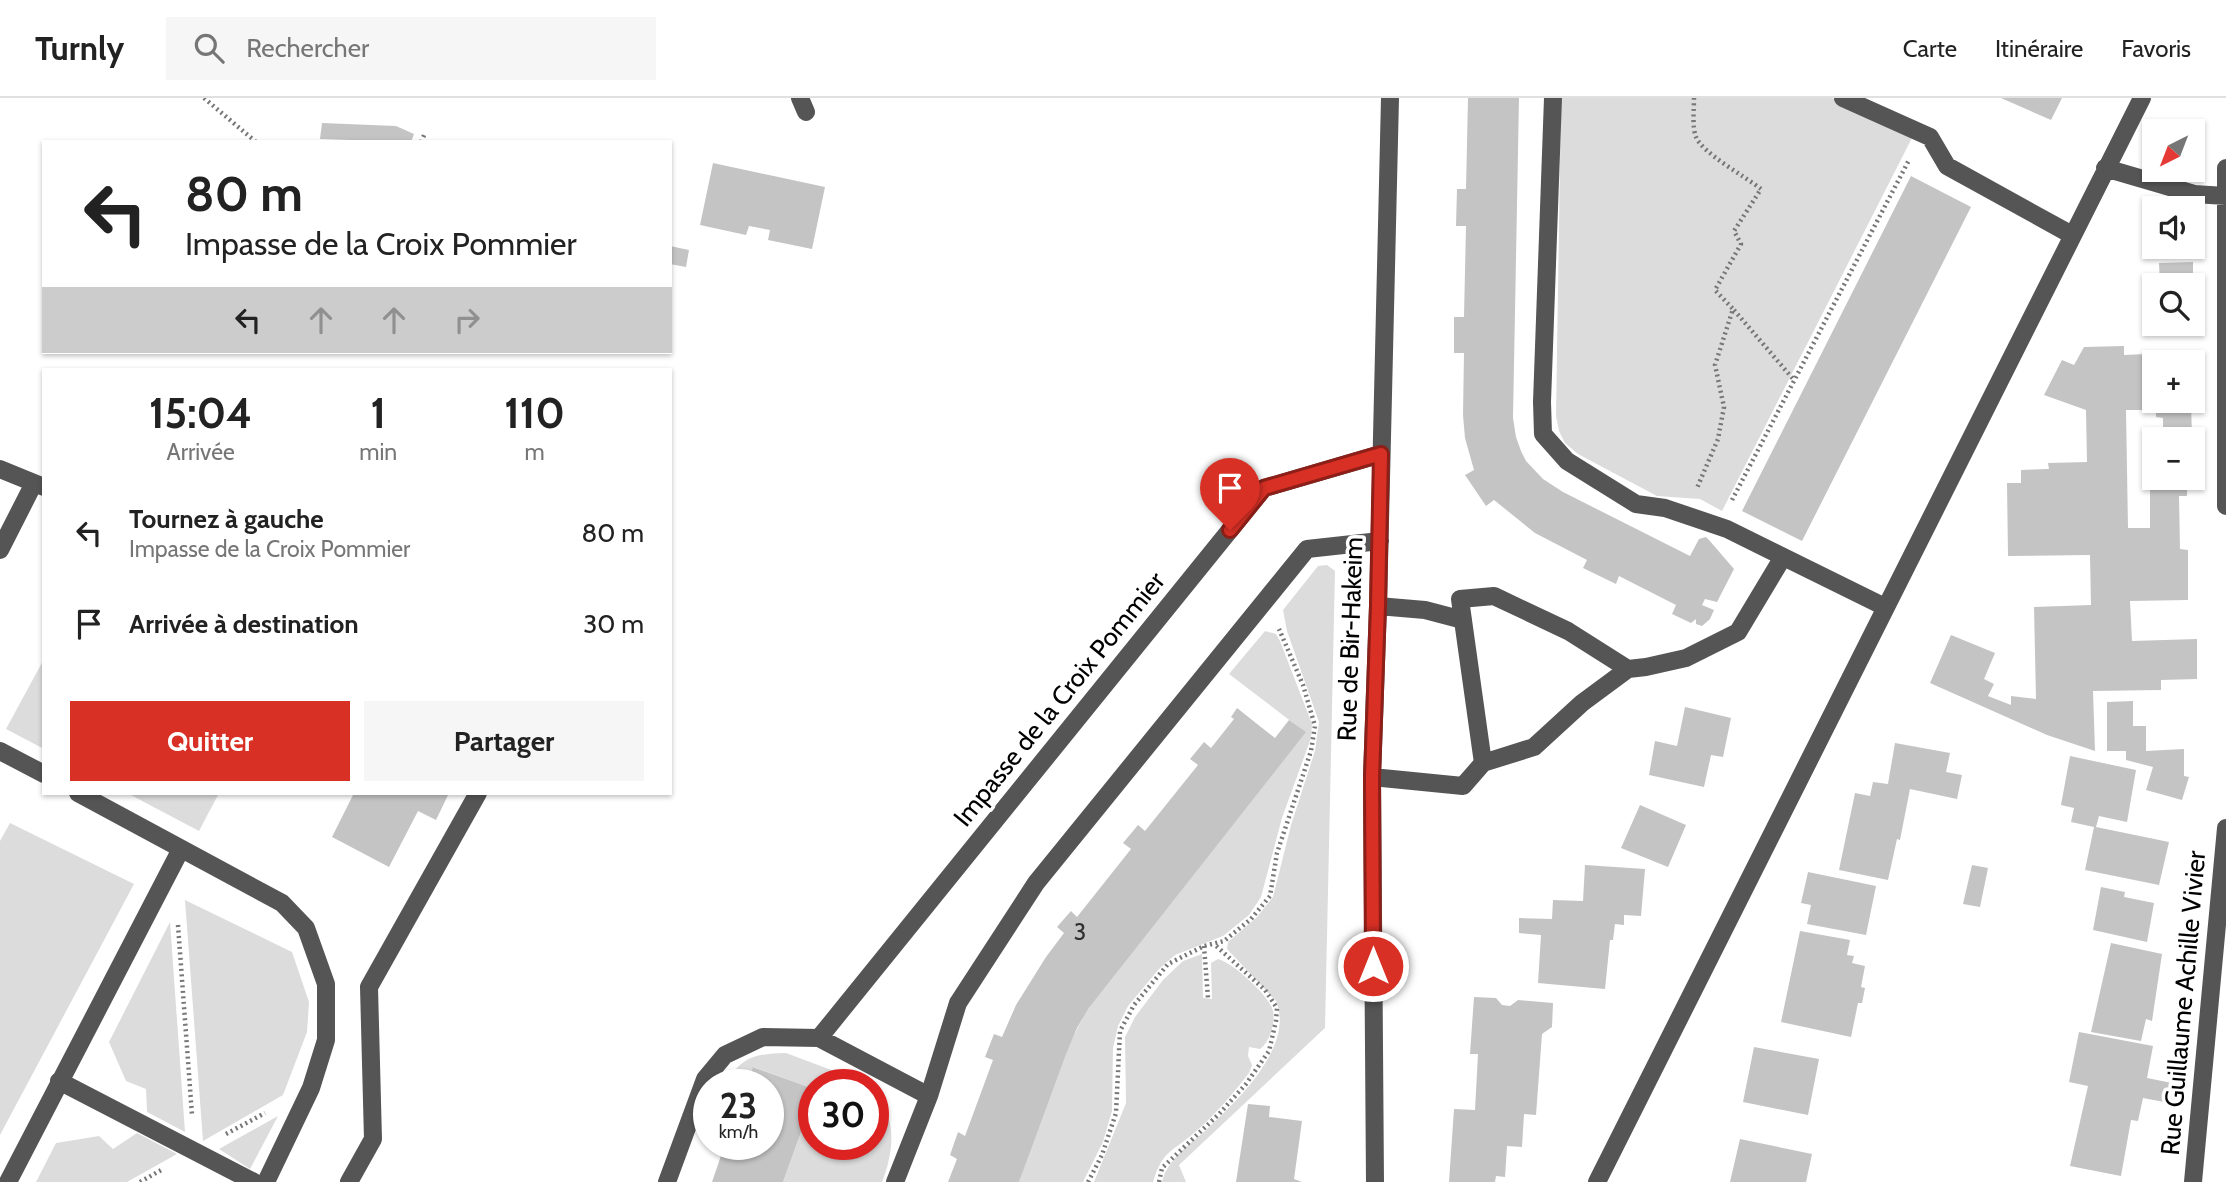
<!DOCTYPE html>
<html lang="fr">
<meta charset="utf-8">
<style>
body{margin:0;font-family:Cabin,sans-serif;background:#f6f6f6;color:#222;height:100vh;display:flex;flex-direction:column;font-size:26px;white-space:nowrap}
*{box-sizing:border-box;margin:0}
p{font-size:23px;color:#767676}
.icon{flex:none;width:38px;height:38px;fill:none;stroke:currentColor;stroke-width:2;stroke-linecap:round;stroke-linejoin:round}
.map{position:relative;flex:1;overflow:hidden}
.panel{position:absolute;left:42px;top:270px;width:630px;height:427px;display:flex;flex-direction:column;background:#fff;border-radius:0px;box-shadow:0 2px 5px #0004}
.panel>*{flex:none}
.hud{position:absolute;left:42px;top:42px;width:630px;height:214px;border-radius:0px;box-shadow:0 2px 5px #0004;background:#fff;color:#222;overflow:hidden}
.needle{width:46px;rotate:222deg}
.buttons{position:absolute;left:2142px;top:21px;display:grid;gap:14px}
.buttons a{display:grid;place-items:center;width:63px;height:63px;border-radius:0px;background:#fff;box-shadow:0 2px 5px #0004;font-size:35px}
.speed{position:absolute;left:693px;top:971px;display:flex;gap:14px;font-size:35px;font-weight:700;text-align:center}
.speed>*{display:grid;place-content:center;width:91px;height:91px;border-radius:50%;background:#fff;box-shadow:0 2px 5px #0004;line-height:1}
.speed small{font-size:18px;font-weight:400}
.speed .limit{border:10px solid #d22;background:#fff;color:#111}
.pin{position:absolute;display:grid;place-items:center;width:60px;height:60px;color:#fff;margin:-72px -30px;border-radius:50% 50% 50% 0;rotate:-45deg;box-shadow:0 0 7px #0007}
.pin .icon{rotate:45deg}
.me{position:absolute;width:77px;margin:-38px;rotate:0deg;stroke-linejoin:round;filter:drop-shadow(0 0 5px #0008)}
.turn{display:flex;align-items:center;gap:24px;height:147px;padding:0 28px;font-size:32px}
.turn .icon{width:91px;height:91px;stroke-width:2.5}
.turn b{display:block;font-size:49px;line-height:60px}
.lanes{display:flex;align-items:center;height:66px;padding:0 28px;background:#0003;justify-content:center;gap:35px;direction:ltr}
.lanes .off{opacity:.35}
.eta{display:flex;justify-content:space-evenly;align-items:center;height:119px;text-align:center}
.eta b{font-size:42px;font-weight:700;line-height:49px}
.button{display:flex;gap:14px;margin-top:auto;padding:14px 28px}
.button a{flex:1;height:80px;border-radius:0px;background:#d93025;color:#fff;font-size:28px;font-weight:700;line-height:80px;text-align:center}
.button a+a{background:#f6f6f6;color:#222}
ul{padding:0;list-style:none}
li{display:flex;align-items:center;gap:21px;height:91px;padding:0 28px}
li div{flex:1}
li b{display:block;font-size:26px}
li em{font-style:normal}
header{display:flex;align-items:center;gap:42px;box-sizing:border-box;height:98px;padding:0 35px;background:#fff;border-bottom:2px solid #e0e0e0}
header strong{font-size:33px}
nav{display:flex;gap:38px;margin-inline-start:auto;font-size:24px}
.search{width:490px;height:63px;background:#f6f6f6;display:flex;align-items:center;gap:18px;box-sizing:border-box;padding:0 24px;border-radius:0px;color:#767676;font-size:26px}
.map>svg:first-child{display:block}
</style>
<header>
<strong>Turnly</strong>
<div class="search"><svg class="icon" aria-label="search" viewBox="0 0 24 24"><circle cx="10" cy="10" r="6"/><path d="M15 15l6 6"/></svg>Rechercher</div>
<nav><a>Carte</a><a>Itinéraire</a><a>Favoris</a></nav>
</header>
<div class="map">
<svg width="2226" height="1084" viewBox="0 0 2226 1084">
<rect width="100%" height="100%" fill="#fff"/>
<path fill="#dcdcdc" d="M1561 0H1832L1914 36 1722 413 1700 401 1657 398 1578 356 1565 345 1559 333 1556 318Z
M1327 467 1335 473 1325 930 1179 1067 1186 1084H1162C1168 1060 1189 1048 1206 1032 1236 1004 1295 949 1276 903L1227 851 1228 844 1257 819 1273 799 1291 727 1315 653 1319 624 1287 533 1283 512 1318 468Z
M1265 533 1276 536 1280 543 1312 626 1311 640 1282 720 1261 799 1249 817 1223 838 1175 857 1159 871 1128 908 1118 928 1113 950 1112 1013 1103 1044 1083 1084H1019C1040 1026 1057 962 1089 910L1305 634 1229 576Z
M44 561V651L6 631Z
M127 695H219L199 733Z
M10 725 134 786 0 1037V743Z
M185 802 292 854 309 904 307 934 283 997 203 1043Z
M170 824 185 1034 147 1014 146 991 126 983 109 944Z
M1202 856 1203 900 1212 901 1211 865 1218 861C1233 865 1266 895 1272 910 1277 921 1270 944 1260 951L1249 949 1248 958 1252 967 1249 975C1233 996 1214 1018 1194 1035 1171 1055 1163 1052 1153 1084H1094L1126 1005 1125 939 1135 919 1163 882 1183 863Z
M786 955 842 976 863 987H814V991L754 969 747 987H723C743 959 752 956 786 955Z
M873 996C899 1018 893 1056 882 1084H783L814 998V1046H873Z
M278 1018 250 1071 219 1051Z
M137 1035 177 1056 127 1084H36L56 1045 99 1038 113 1051Z"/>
<path fill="#c4c4c4" d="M1468 0H1519L1513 320 1516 339 1521 353 1526 363 1543 381 1563 394 1690 458 1699 441 1706 439 1709 442 1734 471 1717 504 1705 501 1702 507 1714 512 1710 521 1702 528 1696 526V521L1691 525 1672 516 1676 507 1619 478 1616 486 1583 470 1587 462 1535 435 1494 402 1486 408 1465 377 1474 372 1465 340 1463 317 1464 255H1454V219H1464L1466 128H1456L1457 91H1466Z
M2001 0H2062L2051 22Z
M2183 23 2195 26V33H2178Z
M322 25 396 28 414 36 411 44 320 41Z
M713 65 825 89 812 151 768 142 770 132 749 128 746 137 700 127Z
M1911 78 1971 109 1802 443 1742 413Z
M670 148 689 152 686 169 670 166Z
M2193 164V187H2160L2159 165Z
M2124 248V257L2191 254V264H2154V303H2191L2192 341H2163V320L2156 319V312H2126L2128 430H2150V370L2154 369V380H2187V398H2179L2180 451 2188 452V502L2130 503 2132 543 2197 541V581L2161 582V592L2093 593 2095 653 2047 637 1930 585 1951 537 1995 555 1984 581 1994 586 1988 598 2011 607V598L2036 601 2034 509 2091 507 2090 457 2008 458 2007 385H2021V372L2049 371 2048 365 2087 364 2086 312 2044 297 2062 262 2074 267 2084 249Z
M2133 603V628H2146V653L2184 651V678L2189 679 2182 702 2146 692 2153 669 2126 662V653H2107V604Z
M1685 609 1731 620 1723 659 1711 657 1704 689 1649 677 1655 643 1677 648Z
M1237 610 1275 640 1289 622 1306 634 1089 910 1077 930 1066 956 1019 1084H948L957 1061 950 1057 958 1034 965 1038 993 962 985 959 994 936 1002 939 1016 907 1046 859 1064 835 1057 829 1071 813 1077 819 1131 751 1123 745 1138 727 1145 733 1198 667 1190 661 1204 644 1211 650 1234 621 1231 619Z
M1895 645 1950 655 1946 674 1962 677 1957 701 1910 691 1900 742 1897 741 1888 782 1839 772 1855 695 1870 698 1873 684 1888 686Z
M2070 658 2136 672 2127 724 2099 718 2096 729 2169 744 2159 787 2085 772 2094 729 2071 724 2074 710 2061 707Z
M354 695H449L436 722 418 713 389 769 332 739Z
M1640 707 1686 727 1668 769 1621 750Z
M1585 767 1645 771 1641 818 1624 817V827L1615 826 1613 842H1610L1605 891 1538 885 1541 837 1519 835V820L1552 821 1553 802 1583 803Z
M1972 767 1988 770 1980 809 1963 806Z
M1808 774 1876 788 1866 837 1807 826 1811 807 1801 805Z
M2101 789 2125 794 2124 799 2154 805 2147 844 2093 832Z
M1800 833 1850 842 1847 857 1854 858 1852 865 1865 868 1861 889 1865 890 1862 905H1858L1851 939 1781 924Z
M2111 845 2162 856 2152 923 2146 921 2141 943 2091 934Z
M1474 899 1496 900 1502 907 1510 908 1518 902 1553 905 1552 929 1542 936 1536 1017 1524 1016 1522 1049 1507 1048 1505 1079 1496 1078 1495 1084H1449L1454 1011 1475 1012 1478 956H1470Z
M2079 934 2153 948 2147 980 2177 986 2175 1006 2143 1000 2138 1023 2131 1022 2121 1078 2070 1068 2088 988 2069 984Z
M1754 949 1819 961 1808 1017 1743 1004Z
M753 969 814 991V998L783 1084H712L724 1049 719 1046H768V987H747Z
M1248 1006 1270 1008 1269 1019 1302 1023 1294 1081 1302 1084H1236Z
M1740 1041 1812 1056 1806 1084H1730Z"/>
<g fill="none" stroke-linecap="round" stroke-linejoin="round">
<path stroke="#777" stroke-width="4.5" stroke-dasharray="2 3.5" stroke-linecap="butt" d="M204 0 256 44
M1694 0C1694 11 1692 29 1696 39 1702 55 1746 79 1761 91L1734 133 1741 146 1715 192 1733 211 1715 267 1724 309 1718 341 1697 390
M421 44 425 35
M1734 212 1794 282
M1732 402 1909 62
M178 827 192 1017
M1204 848 1208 900
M226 1036 265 1015
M140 1084 163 1071
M1088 1084 1102 1057 1116 1015 1120 933 1134 907 1168 866 1204 848 1224 843 1251 821 1270 798 1277 755 1311 653 1315 628 1303 587 1279 531
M1159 1084 1162 1070 1219 1016 1246 986 1269 953 1276 923 1277 910 1265 892 1214 846"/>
<path stroke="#555" stroke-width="18" d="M800 0 806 14
M1553 0 1542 304 1543 336 1567 363 1636 406 1665 410 1727 431 1885 509
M1843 0 1930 39 1947 68 2072 137
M2105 70 2194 96 2226 98
M2226 70V408
M0 371 44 389
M0 452 34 385
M1378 508 1425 512 1463 522
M1628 571 1582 605 1534 649 1483 665 1460 501 1494 498 1568 533 1628 571 1646 569 1686 560 1738 534 1783 459
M0 653 44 676
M1372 679 1463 688 1483 665
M78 695 282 805 306 830 326 886V942L311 990 266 1084
M819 940 1264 390 1381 356
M59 983 254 1084
M8 1084 181 751
M349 1084 373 1041 369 889 478 695
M667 1084 705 981 725 957 763 939 819 940 929 998
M895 1084 929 998 958 905 1036 785 1307 451 1380 443
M1375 1084 1372 679 1378 508 1390 0
M1597 1084 2142 0
M2193 1084 2226 730"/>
</g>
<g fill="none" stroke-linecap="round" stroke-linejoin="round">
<g stroke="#8d1f18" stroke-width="18">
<path id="route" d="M1230 432 1264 390 1381 356 1378 508 1372 679 1373 868"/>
</g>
<use href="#route" stroke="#d93025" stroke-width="12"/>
</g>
<g text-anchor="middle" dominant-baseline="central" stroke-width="7" stroke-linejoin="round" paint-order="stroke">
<g font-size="23" fill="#313131">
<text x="1080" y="834">3</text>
</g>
<g font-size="26" fill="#000" stroke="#fff">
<text transform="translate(1350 541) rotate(-88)">Rue de Bir-Hakeim</text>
<text transform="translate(1059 601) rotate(-51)">Impasse de la Croix Pommier</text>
<text transform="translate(2183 905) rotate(-85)">Rue Guillaume Achille Vivier</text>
</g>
</g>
</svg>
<div class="buttons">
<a><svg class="needle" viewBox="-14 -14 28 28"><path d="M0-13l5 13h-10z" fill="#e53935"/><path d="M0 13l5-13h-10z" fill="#767676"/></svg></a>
<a><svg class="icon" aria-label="sound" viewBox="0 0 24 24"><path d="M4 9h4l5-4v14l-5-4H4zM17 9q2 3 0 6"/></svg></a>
<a><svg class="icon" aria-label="search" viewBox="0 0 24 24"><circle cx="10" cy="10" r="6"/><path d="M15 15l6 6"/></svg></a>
<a>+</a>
<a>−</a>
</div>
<div class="speed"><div>23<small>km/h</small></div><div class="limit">30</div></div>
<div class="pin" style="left:1230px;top:432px;background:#d93025"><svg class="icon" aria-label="arrive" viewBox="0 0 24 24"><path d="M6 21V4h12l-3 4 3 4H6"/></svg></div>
<svg class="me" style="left:1373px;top:868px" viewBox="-20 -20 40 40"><circle r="17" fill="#d93025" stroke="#fff" stroke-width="3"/><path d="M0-11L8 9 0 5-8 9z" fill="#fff"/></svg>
<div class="hud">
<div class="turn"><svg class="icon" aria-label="left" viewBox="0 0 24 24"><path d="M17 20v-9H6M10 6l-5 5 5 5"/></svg><div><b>80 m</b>Impasse de la Croix Pommier</div></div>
<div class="lanes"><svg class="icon" aria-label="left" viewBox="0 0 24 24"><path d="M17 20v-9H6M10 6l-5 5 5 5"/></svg><svg class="icon off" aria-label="ahead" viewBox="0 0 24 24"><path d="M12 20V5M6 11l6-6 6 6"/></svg><svg class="icon off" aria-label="ahead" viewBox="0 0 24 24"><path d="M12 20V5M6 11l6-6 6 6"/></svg><svg class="icon off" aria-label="right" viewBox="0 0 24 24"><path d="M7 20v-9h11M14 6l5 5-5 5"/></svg></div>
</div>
<section class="panel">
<div class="eta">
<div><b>15:04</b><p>Arrivée</p></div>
<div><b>1</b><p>min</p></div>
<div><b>110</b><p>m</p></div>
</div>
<ul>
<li><svg class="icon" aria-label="left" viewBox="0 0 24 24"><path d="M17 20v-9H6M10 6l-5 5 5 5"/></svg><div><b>Tournez à gauche</b><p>Impasse de la Croix Pommier</p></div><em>80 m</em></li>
<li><svg class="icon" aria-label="arrive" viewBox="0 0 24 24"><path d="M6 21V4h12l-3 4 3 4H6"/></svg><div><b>Arrivée à destination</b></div><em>30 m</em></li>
</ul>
<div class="button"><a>Quitter</a><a>Partager</a></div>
</section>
</div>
